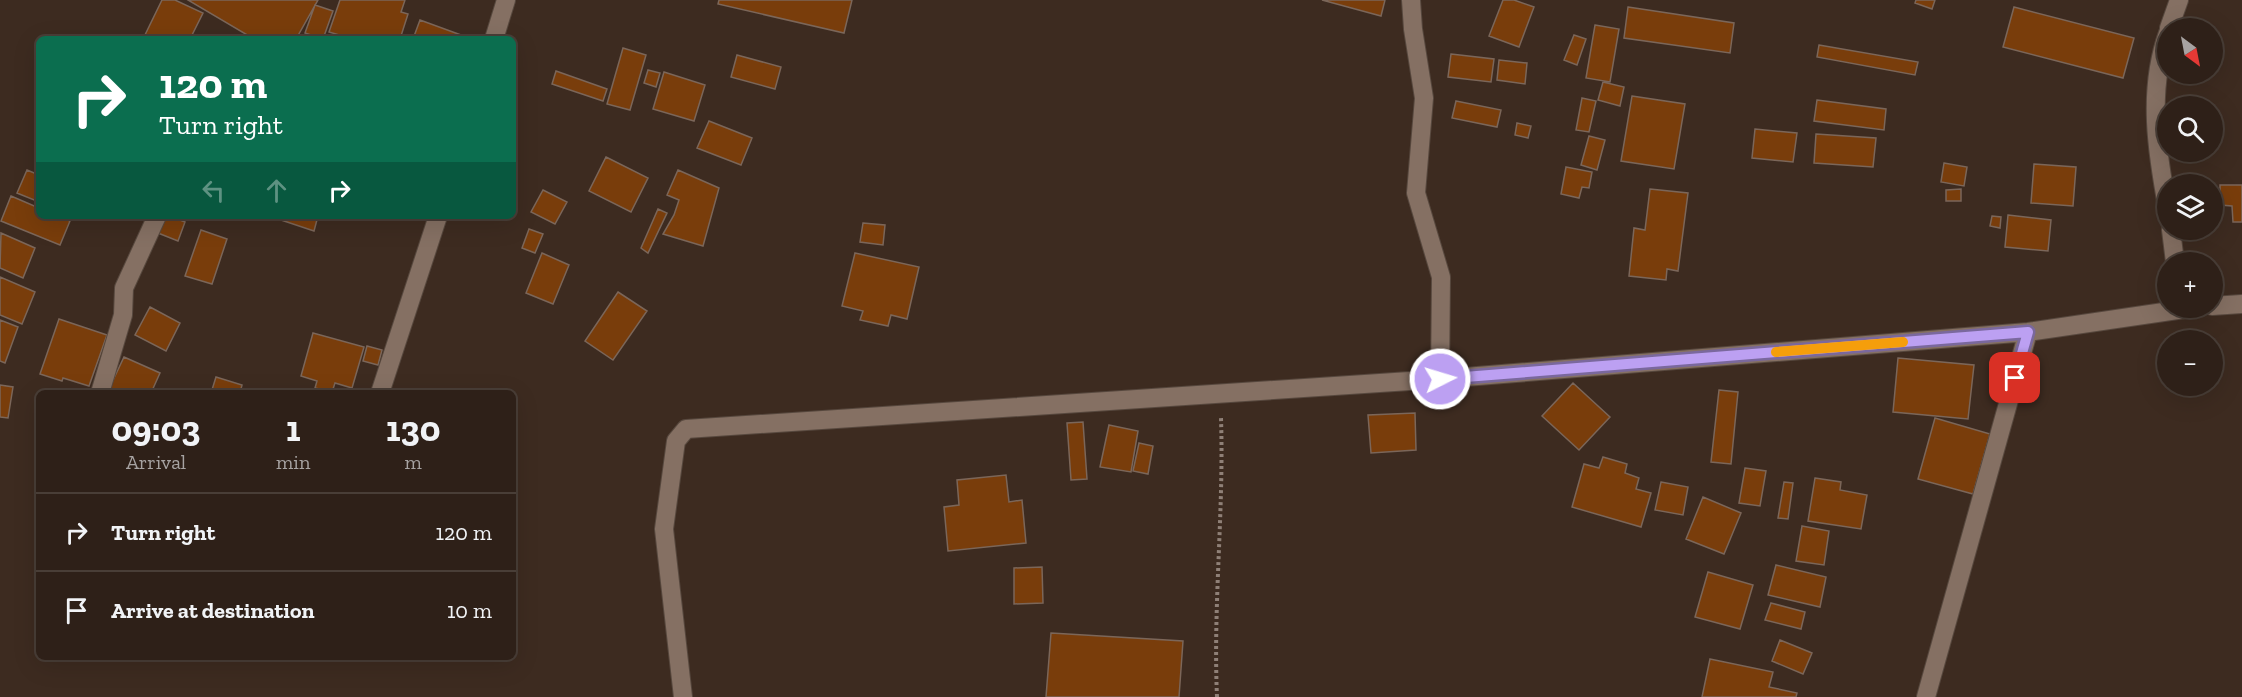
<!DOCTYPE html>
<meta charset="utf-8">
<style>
body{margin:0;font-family:"Zilla Slab",serif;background:#362821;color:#f1f3f6;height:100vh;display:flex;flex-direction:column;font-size:22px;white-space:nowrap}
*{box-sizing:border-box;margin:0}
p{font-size:20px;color:#a7a3a2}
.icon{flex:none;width:33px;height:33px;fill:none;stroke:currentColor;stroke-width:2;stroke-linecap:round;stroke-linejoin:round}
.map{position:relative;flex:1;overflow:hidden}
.drawer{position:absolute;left:36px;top:390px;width:480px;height:270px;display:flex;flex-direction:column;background:#2e2018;border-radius:9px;box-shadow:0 6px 24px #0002,0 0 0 2px #493e37}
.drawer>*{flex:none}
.guide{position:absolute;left:36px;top:36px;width:480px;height:183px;border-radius:9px;box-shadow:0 6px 24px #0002,0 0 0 2px #493e37;background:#0b6e4f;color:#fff;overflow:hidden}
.needle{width:39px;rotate:148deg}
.tools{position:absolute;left:2157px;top:18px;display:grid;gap:12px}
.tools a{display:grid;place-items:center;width:66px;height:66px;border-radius:50%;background:#2e2018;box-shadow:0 6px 24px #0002,0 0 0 2px #493e37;font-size:30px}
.pin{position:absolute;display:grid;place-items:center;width:51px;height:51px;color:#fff;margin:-26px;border-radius:12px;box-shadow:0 3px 9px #0006}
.me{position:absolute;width:66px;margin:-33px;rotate:85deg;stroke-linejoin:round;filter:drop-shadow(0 0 4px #0008)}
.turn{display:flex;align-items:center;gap:21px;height:126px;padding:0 24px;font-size:27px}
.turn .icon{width:78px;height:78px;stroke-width:2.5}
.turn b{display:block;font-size:42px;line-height:51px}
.lanes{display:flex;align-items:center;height:57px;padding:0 24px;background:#0003;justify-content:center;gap:30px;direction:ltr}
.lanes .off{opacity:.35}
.eta{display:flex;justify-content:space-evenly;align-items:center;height:102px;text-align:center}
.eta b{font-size:36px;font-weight:700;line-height:42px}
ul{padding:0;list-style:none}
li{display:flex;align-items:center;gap:18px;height:78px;padding:0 24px;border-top:2px solid #493e37}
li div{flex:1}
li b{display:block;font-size:22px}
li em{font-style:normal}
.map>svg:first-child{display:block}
</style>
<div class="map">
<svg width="2242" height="697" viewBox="0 0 2242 697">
<rect width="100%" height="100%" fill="#3d2b20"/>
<path fill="#793d0b" stroke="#7b6659" stroke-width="1.5" d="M162 0H175L203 13 190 39H143Z
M188 0H318L296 39H254Z
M340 0H405L401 12 408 14 400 39H378L368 36 367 39H353L329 32Z
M719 0H852L844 33 718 4Z
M1322 0H1385L1381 16Z
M1503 0H1514L1534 7 1519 47 1489 36Z
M1916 0H1935L1932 9 1915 3Z
M315 5 333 11 323 39 305 33Z
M1628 7 1734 23 1730 53 1624 38Z
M2014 7 2134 38 2123 78 2003 47Z
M420 20 472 39H413Z
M1595 25 1619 29 1610 82 1586 78Z
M1574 35 1586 39 1577 65 1564 60Z
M1819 45 1918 62 1915 75 1817 57Z
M623 48 646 55 630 110 607 104Z
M1451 54 1494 59 1491 82 1448 77Z
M737 55 781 67 775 89 731 77Z
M1499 60 1527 63 1525 84 1497 80Z
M648 70 660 73 656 87 644 83Z
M556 71 607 89 603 101 552 84Z
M664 72 705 85 694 121 653 109Z
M1603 82 1624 87 1620 106 1598 100Z
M1632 96 1685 104 1674 169 1621 161Z
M1582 98 1596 101 1589 132 1576 130Z
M1817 100 1886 109 1884 130 1814 121Z
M1456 101 1501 110 1497 127 1452 118Z
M709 121 752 138 741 165 697 148Z
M1517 123 1531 126 1528 138 1515 135Z
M1755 129 1797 133 1793 162 1752 158Z
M1816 134 1876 138 1873 167 1814 163Z
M1589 136 1605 140 1597 170 1581 165Z
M606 157 648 178 631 212 589 191Z
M1944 163 1967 167 1964 186 1941 182Z
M2034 164 2076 167 2073 206 2031 203Z
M1566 167 1592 172 1589 188 1582 187 1579 198 1561 194Z
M27 170 39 175V202L17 193Z
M678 170 719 188 703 246 663 234 674 215 679 200 667 195Z
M2220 185H2242V222H2233L2232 206 2220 205Z
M1650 189 1688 193 1678 271 1667 269 1666 280 1629 276 1634 228 1645 230Z
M1961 189V201H1946V190Z
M543 190 567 202 555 224 531 212Z
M11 196 39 208V216H59L70 221 60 245 1 221Z
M658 209 667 213 648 253 641 248Z
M2008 215 2051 220 2048 251 2005 247Z
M160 216H170L185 222 178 241 153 231Z
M269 216H318L314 231Z
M1992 216 2001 217 2000 228 1990 226Z
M863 223 885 225 883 245 860 242Z
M529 229 543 234 535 253 522 248Z
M201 230 227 239 212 284 185 276Z
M1 233 35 248 23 278 0 268Z
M542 253 569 265 553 304 526 293Z
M855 253 919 267 907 319 891 315 888 326 860 320 863 311 842 306Z
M0 277 35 292 22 324 0 315Z
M618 292 647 311 613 360 585 341Z
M150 307 180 323 166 351 135 335Z
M59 319 107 335 89 386 63 378 62 381 40 374Z
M0 320 18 327 5 363 0 361Z
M313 333 364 347 352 388 335 383 332 392 315 388 317 381 301 376Z
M367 346 382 350 378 365 363 361Z
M124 357 160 373 151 393H107Z
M1898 358 1974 365 1968 419 1893 412Z
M216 377 242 385 240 393H211Z
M1573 383 1610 417 1579 450 1542 416Z
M0 385 13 387 8 418 0 417Z
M1719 390 1738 392 1731 464 1711 462Z
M1415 413 1416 450 1371 453 1368 415Z
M1935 418 1990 434 1973 494 1918 479Z
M1083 422 1087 479 1071 480 1067 423Z
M1109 425 1138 431 1131 472 1100 467Z
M1139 443 1153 446 1148 474 1133 471Z
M1603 457 1627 464 1625 473 1639 478 1636 489 1651 493 1641 527 1572 507 1584 464 1599 468Z
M1745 468 1766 471 1760 506 1739 503Z
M1006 475 1009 502 1022 500 1026 543 948 551 944 507 959 505 957 480Z
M1815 478 1841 482 1840 490 1867 495 1861 529 1808 521Z
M1661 482 1688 487 1683 515 1655 510Z
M1784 482 1793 483 1788 519 1778 518Z
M1703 497 1741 513 1724 554 1686 539Z
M1802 526 1829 531 1824 565 1796 561Z
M1776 565 1826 577 1820 607 1768 595Z
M1042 567 1043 603 1014 604V568Z
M1708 572 1753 585 1740 629 1695 617Z
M1771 603 1805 612 1801 629 1765 620Z
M1051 633 1183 641 1179 697H1046Z
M1780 640 1812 653 1803 674 1772 661Z
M1710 659 1773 672 1769 687 1797 693 1796 697H1702Z"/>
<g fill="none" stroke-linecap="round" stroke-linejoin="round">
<g stroke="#57483e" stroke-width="20">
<path id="street" d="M1411 0 1413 29 1424 98 1416 193 1441 277 1440 379
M2169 28 2179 0
M2168 33C2147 90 2157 153 2168 211
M494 39 506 0
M2171 230 2175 262
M2212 306 2242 304
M100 393 123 315 124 288 157 216
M380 393 438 216
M683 697 664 529 676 441 686 429 1440 379 2028 332 2191 308
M1926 697 2028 332"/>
</g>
<path stroke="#8f8077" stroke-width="4" stroke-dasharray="3 3" stroke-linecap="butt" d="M1217 697C1213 604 1224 511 1221 418"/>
<use href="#street" stroke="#857063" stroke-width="18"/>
</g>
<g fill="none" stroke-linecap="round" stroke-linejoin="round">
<g stroke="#7a689d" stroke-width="15">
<path id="route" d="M1440 379 2028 332 2015 378"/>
</g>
<use href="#route" stroke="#bca0f2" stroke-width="10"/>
<path stroke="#f59e0b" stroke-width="10" d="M1776 352 1903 342"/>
</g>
</svg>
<div class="tools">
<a><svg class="needle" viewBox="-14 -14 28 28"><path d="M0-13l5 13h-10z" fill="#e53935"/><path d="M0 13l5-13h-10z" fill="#a7a3a2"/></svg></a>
<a><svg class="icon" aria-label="search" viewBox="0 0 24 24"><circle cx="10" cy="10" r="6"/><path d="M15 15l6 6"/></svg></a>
<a><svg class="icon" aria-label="layers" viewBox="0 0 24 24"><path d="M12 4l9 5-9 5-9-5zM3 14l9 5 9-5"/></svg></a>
<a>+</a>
<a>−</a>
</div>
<div class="pin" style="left:2015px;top:378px;background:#d93025"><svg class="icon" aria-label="arrive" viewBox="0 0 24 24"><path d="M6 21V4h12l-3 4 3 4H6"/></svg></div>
<svg class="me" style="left:1440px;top:379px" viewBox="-20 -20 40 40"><circle r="17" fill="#bca0f2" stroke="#fff" stroke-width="3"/><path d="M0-11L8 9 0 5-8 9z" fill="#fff"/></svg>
<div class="guide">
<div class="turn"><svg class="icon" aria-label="right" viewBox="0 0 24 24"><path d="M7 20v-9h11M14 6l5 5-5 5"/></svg><div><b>120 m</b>Turn right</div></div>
<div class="lanes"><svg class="icon off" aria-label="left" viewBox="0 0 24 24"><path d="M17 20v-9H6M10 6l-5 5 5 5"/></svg><svg class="icon off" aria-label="ahead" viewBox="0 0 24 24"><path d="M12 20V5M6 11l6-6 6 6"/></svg><svg class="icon" aria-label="right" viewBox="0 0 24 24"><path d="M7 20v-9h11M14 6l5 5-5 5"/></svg></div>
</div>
<section class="drawer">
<div class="eta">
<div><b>09:03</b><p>Arrival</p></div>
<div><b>1</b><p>min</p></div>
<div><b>130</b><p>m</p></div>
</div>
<ul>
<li><svg class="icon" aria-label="right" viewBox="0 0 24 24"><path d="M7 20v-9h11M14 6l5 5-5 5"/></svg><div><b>Turn right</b></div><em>120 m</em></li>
<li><svg class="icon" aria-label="arrive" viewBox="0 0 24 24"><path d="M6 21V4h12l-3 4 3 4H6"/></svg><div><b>Arrive at destination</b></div><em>10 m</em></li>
</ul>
</section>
</div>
